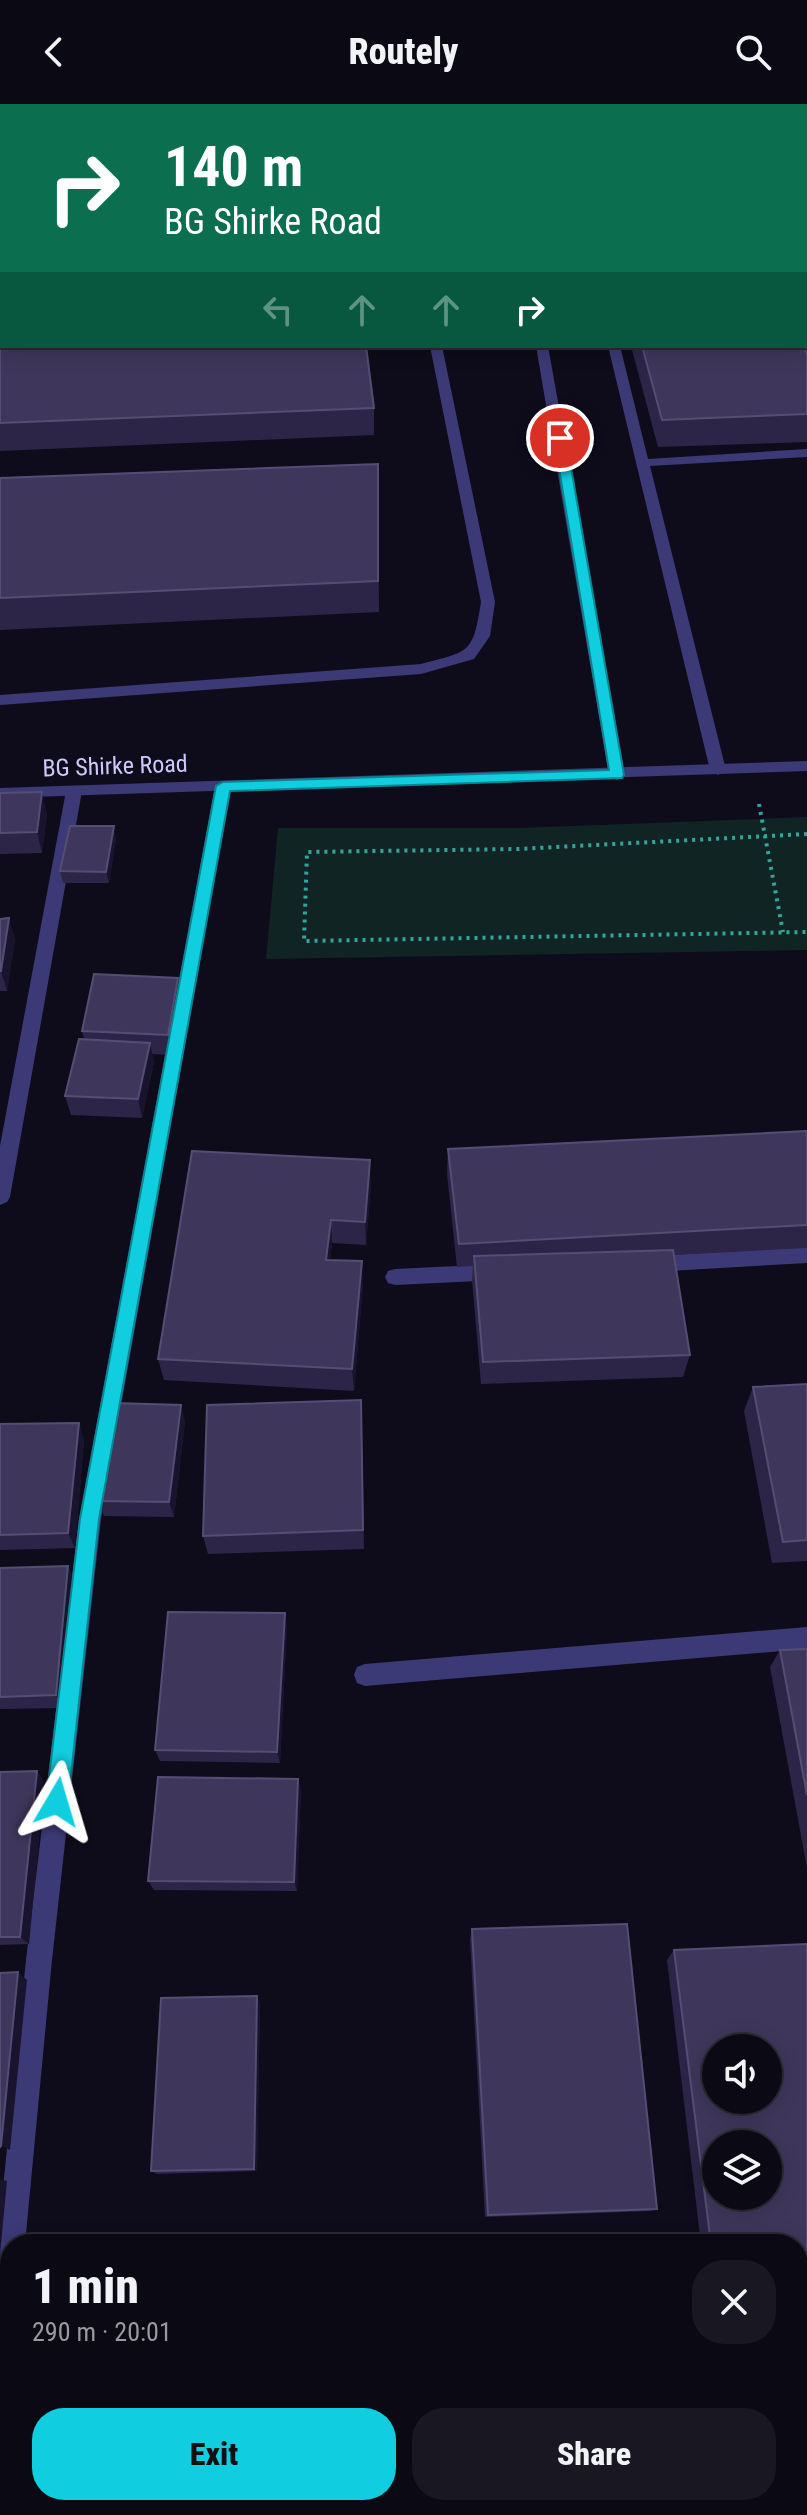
<!DOCTYPE html>
<meta charset="utf-8">
<style>
body{margin:0;font-family:"Roboto Condensed",sans-serif;background:#181722;color:#f1f3f6;height:100vh;display:flex;flex-direction:column;font-size:30px;white-space:nowrap}
*{box-sizing:border-box;margin:0}
p{font-size:26px;color:#999aa0}
.icon{flex:none;width:44px;height:44px;fill:none;stroke:currentColor;stroke-width:2;stroke-linecap:round;stroke-linejoin:round}
.map{position:relative;flex:1;overflow:hidden}
.drawer{position:absolute;left:0px;top:2130px;width:808px;height:282px;display:flex;flex-direction:column;background:#0a0914;border-radius:32px 32px 0 0;box-shadow:0 4px 20px #0003,0 0 0 2px #2a2a34}
.drawer>*{flex:none}
.hud{position:absolute;left:0px;top:0px;width:808px;height:244px;box-shadow:0 4px 20px #0003,0 0 0 2px #2a2a34;background:#0b6e4f;color:#fff;overflow:hidden}
.controls{position:absolute;left:702px;top:1930px;display:grid;gap:16px}
.controls a{display:grid;place-items:center;width:80px;height:80px;border-radius:50%;background:#0a0914;box-shadow:0 4px 20px #0003,0 0 0 2px #2a2a34;font-size:40px}
.pin{position:absolute;display:grid;place-items:center;width:68px;height:68px;color:#fff;margin:-34px;border:4px solid #fff;border-radius:50%;box-shadow:0 2px 8px #0007}
.me{position:absolute;width:88px;margin:-44px;rotate:7deg;stroke-linejoin:round;filter:drop-shadow(0 0 6px #0008)}
.turn{display:flex;align-items:center;gap:28px;height:168px;padding:0 32px;font-size:36px}
.turn .icon{width:104px;height:104px;stroke-width:2.5}
.turn b{display:block;font-size:56px;line-height:68px}
.lanes{display:flex;align-items:center;height:76px;padding:0 32px;background:#0003;justify-content:center;gap:40px;direction:ltr}
.lanes .off{opacity:.35}
.round{display:grid;place-items:center;flex:none;width:84px;height:84px;border-radius:32px;background:#181722}
.overview{display:flex;align-items:center;justify-content:space-between;height:136px;padding:0 32px}
h1{font-size:48px;font-weight:800;line-height:60px}
.cta{display:flex;gap:16px;margin-top:auto;padding:16px 32px}
.cta a{flex:1;height:92px;border-radius:32px;background:#10cee0;color:#111;font-size:32px;font-weight:800;line-height:92px;text-align:center}
.cta a+a{background:#181722;color:#f1f3f6}
header{display:flex;justify-content:space-between;align-items:center;height:104px;padding:0 32px;background:#0a0914;font-size:36px;font-weight:800}
.map>svg:first-child{display:block}
</style>
<header><svg class="icon" aria-label="back" viewBox="0 0 24 24"><path d="M15 5l-7 7 7 7"/></svg>Routely<svg class="icon" aria-label="search" viewBox="0 0 24 24"><circle cx="10" cy="10" r="6"/><path d="M15 15l6 6"/></svg></header>
<div class="map">
<svg width="807" height="2411" viewBox="0 0 807 2411">
<rect width="100%" height="100%" fill="#0e0c1a"/>
<path fill="#102423" d="M807 713V846L266 855 278 724H519Z"/>
<g fill="none" stroke-linecap="round" stroke-linejoin="round">
<path stroke="#34a49c" stroke-width="4" stroke-dasharray="3 5" stroke-linecap="butt" d="M759 700 783 828
M807 730 518 745 307 748 304 837 807 828"/>
<path fill="#3c3a76" fill-rule="evenodd" d="M388 0H398L399 2H389Z
M487 0H497V2H487Z
M430 242H442L495 498 490 532 474 555 421 570 0 601V591L421 560C470 547 473 550 481 498Z
M536 242H548L625 671 617 676 609 671Z
M608 242H620L648 355 807 345V353L650 362 726 666 718 671 710 666Z
M807 1523V1545L365 1582 357 1579 354 1571 357 1563 365 1560Z
M798 2184H807V2212H798Z
M500 2402H530V2411H500Z"/>
<path fill="#3c3a76" fill-rule="evenodd" d="M223 677 231 682 101 1415 52 1856 25 2140H10V2257L0 2261V2114L26 1856 79 1415 215 682Z
M74 682 82 687 10 1093 7 1098 0 1101V1042L66 687Z
M807 1143V1159L651 1168 644 1166 641 1160 644 1154 651 1152Z
M499 1160 506 1162 509 1168 506 1174 499 1176 395 1181 388 1179 385 1173 388 1167 395 1165Z"/>
<path fill="#3c3a76" fill-rule="evenodd" d="M807 657V667L0 694V684Z"/>
</g>
<path fill="#2c2548" d="M0 0 2 2V116H0Z
M763 0H807V97L806 2H764Z
M0 159 374 304V331L0 347Z
M806 168H807V219L806 216Z
M631 242H804L807 250V338L658 343Z
M378 360 379 508 0 526V374Z
M0 689 47 709 42 749 0 750Z
M116 734 109 779H63L60 767Z
M0 815 15 835 7 887H0Z
M181 894 171 951 152 950 154 958 142 1014 71 1011 65 992 84 935 82 927Z
M807 1027V1144L674 1151 690 1251 683 1273 481 1280 472 1175 473 1162 457 1163 447 1070 448 1045Z
M371 1080 366 1141 332 1139 330 1156 363 1180 354 1287 164 1276 158 1255Z
M807 1280V1457L772 1459 744 1307 753 1283Z
M185 1317 174 1413 104 1412 98 1397Z
M362 1317 364 1445 208 1450 203 1432Z
M0 1320 84 1335 75 1444 0 1446Z
M68 1462 74 1476 63 1604 0 1605V1464Z
M287 1522 280 1659 160 1657 155 1646Z
M807 1545V1764L770 1563 780 1546Z
M37 1667 44 1678 29 1840 0 1841V1668Z
M301 1685 297 1787 154 1786 148 1777Z
M472 1825 657 2105 649 2107 485 2113 470 1835Z
M807 1840V2149H798V2140H701L667 1856 674 1846Z
M260 1899 257 2067 157 2070 151 2067Z
M807 2342V2399L799 2343Z"/>
<path fill="#19142d" d="M42 688 47 709 42 749 37 728Z
M114 722 116 734 109 779 106 768Z
M9 814 15 835 7 887 1 867Z
M178 874 181 894 171 951 168 931Z
M150 939 154 958 142 1014 138 995Z
M370 1056 371 1080 366 1141 365 1118Z
M331 1116 332 1139 328 1179 326 1156Z
M362 1157 363 1180 354 1287 352 1265Z
M181 1301 185 1317 174 1413 169 1398Z
M79 1319 84 1335 75 1444 68 1429Z
M68 1462 74 1476 63 1604 56 1591Z
M285 1509 287 1522 280 1659 277 1648Z
M37 1667 44 1678 29 1840 20 1833Z
M298 1675 301 1685 297 1787 294 1778Z
M18 1868 27 1876 10 2046 1 2042Z
M257 1892 260 1899 257 2067 254 2065Z
M0 2075 7 2077 0 2150Z"/>
<path fill="#3e375b" stroke="#544e74" stroke-width="2" fill-rule="evenodd" d="M0 0H346V2H2V89H0Z
M779 0H807V59L806 2H780Z
M0 159H2V242H366L374 304 0 319Z
M642 242H804L807 250V310L662 316Z
M378 360V477L0 494V374Z
M42 688 37 728 0 729V689Z
M70 722H114L106 768 60 767Z
M9 814 1 867H0V815Z
M94 870 178 874 168 931 82 927Z
M79 935 150 939 138 995 65 992Z
M807 1027V1121L459 1140 448 1045Z
M192 1047 370 1056 365 1118 331 1116 326 1156 362 1157 352 1265 158 1255Z
M673 1146 690 1251 483 1258 474 1152Z
M807 1280V1436L783 1438 753 1283Z
M361 1296 363 1426 203 1432 207 1301Z
M113 1299 181 1301 169 1398 98 1397Z
M79 1319 68 1429 0 1431V1320Z
M68 1462 56 1591 0 1593V1464Z
M168 1508 285 1509 277 1648 155 1646Z
M807 1545V1691L780 1546Z
M37 1667 20 1833H0V1668Z
M158 1673 298 1675 294 1778 148 1777Z
M627 1820 657 2105 488 2111 472 1825Z
M807 1840V2148L798 2149V2140H711L674 1846ZM716 1944H768V1996H716ZM716 2040H768V2092H716Z
M18 1868 1 2042 0 2043V1869Z
M257 1892 254 2065 151 2067 161 1894Z
M398 2138 399 2140H331Z"/>
<path fill="#10cee0" stroke="#0a8692" stroke-width="2" d="M560 330 566 334 624 671 622 674 230 687 99 1415 68 1698 65 1706 57 1709 50 1706 46 1698 80 1415 216 682 223 678 609 666 554 334Z"/>
<g text-anchor="middle" dominant-baseline="central" stroke-width="6" stroke-linejoin="round" paint-order="stroke">
<g font-size="24" fill="#cec9fb" stroke="#0e0c1a">
<text transform="translate(115 662) rotate(-2)">BG Shirke Road</text>
</g>
</g>
</svg>
<div class="controls">
<a><svg class="icon" aria-label="sound" viewBox="0 0 24 24"><path d="M4 9h4l5-4v14l-5-4H4zM17 9q2 3 0 6"/></svg></a>
<a><svg class="icon" aria-label="layers" viewBox="0 0 24 24"><path d="M12 4l9 5-9 5-9-5zM3 14l9 5 9-5"/></svg></a>
</div>
<div class="pin" style="left:560px;top:334px;background:#d93025"><svg class="icon" aria-label="arrive" viewBox="0 0 24 24"><path d="M6 21V4h12l-3 4 3 4H6"/></svg></div>
<svg class="me" style="left:57px;top:1698px" viewBox="-20 -20 40 40"><path d="M0-17L14 15 0 8-14 15z" fill="#10cee0" stroke="#fff" stroke-width="4"/></svg>
<div class="hud">
<div class="turn"><svg class="icon" aria-label="right" viewBox="0 0 24 24"><path d="M7 20v-9h11M14 6l5 5-5 5"/></svg><div><b>140 m</b>BG Shirke Road</div></div>
<div class="lanes"><svg class="icon off" aria-label="left" viewBox="0 0 24 24"><path d="M17 20v-9H6M10 6l-5 5 5 5"/></svg><svg class="icon off" aria-label="ahead" viewBox="0 0 24 24"><path d="M12 20V5M6 11l6-6 6 6"/></svg><svg class="icon off" aria-label="ahead" viewBox="0 0 24 24"><path d="M12 20V5M6 11l6-6 6 6"/></svg><svg class="icon" aria-label="right" viewBox="0 0 24 24"><path d="M7 20v-9h11M14 6l5 5-5 5"/></svg></div>
</div>
<section class="drawer">
<div class="overview"><div><h1>1 min</h1><p>290 m · 20:01</p></div><a class="round"><svg class="icon" aria-label="close" viewBox="0 0 24 24"><path d="M6 6l12 12M18 6L6 18"/></svg></a></div>
<div class="cta"><a>Exit</a><a>Share</a></div>
</section>
</div>
